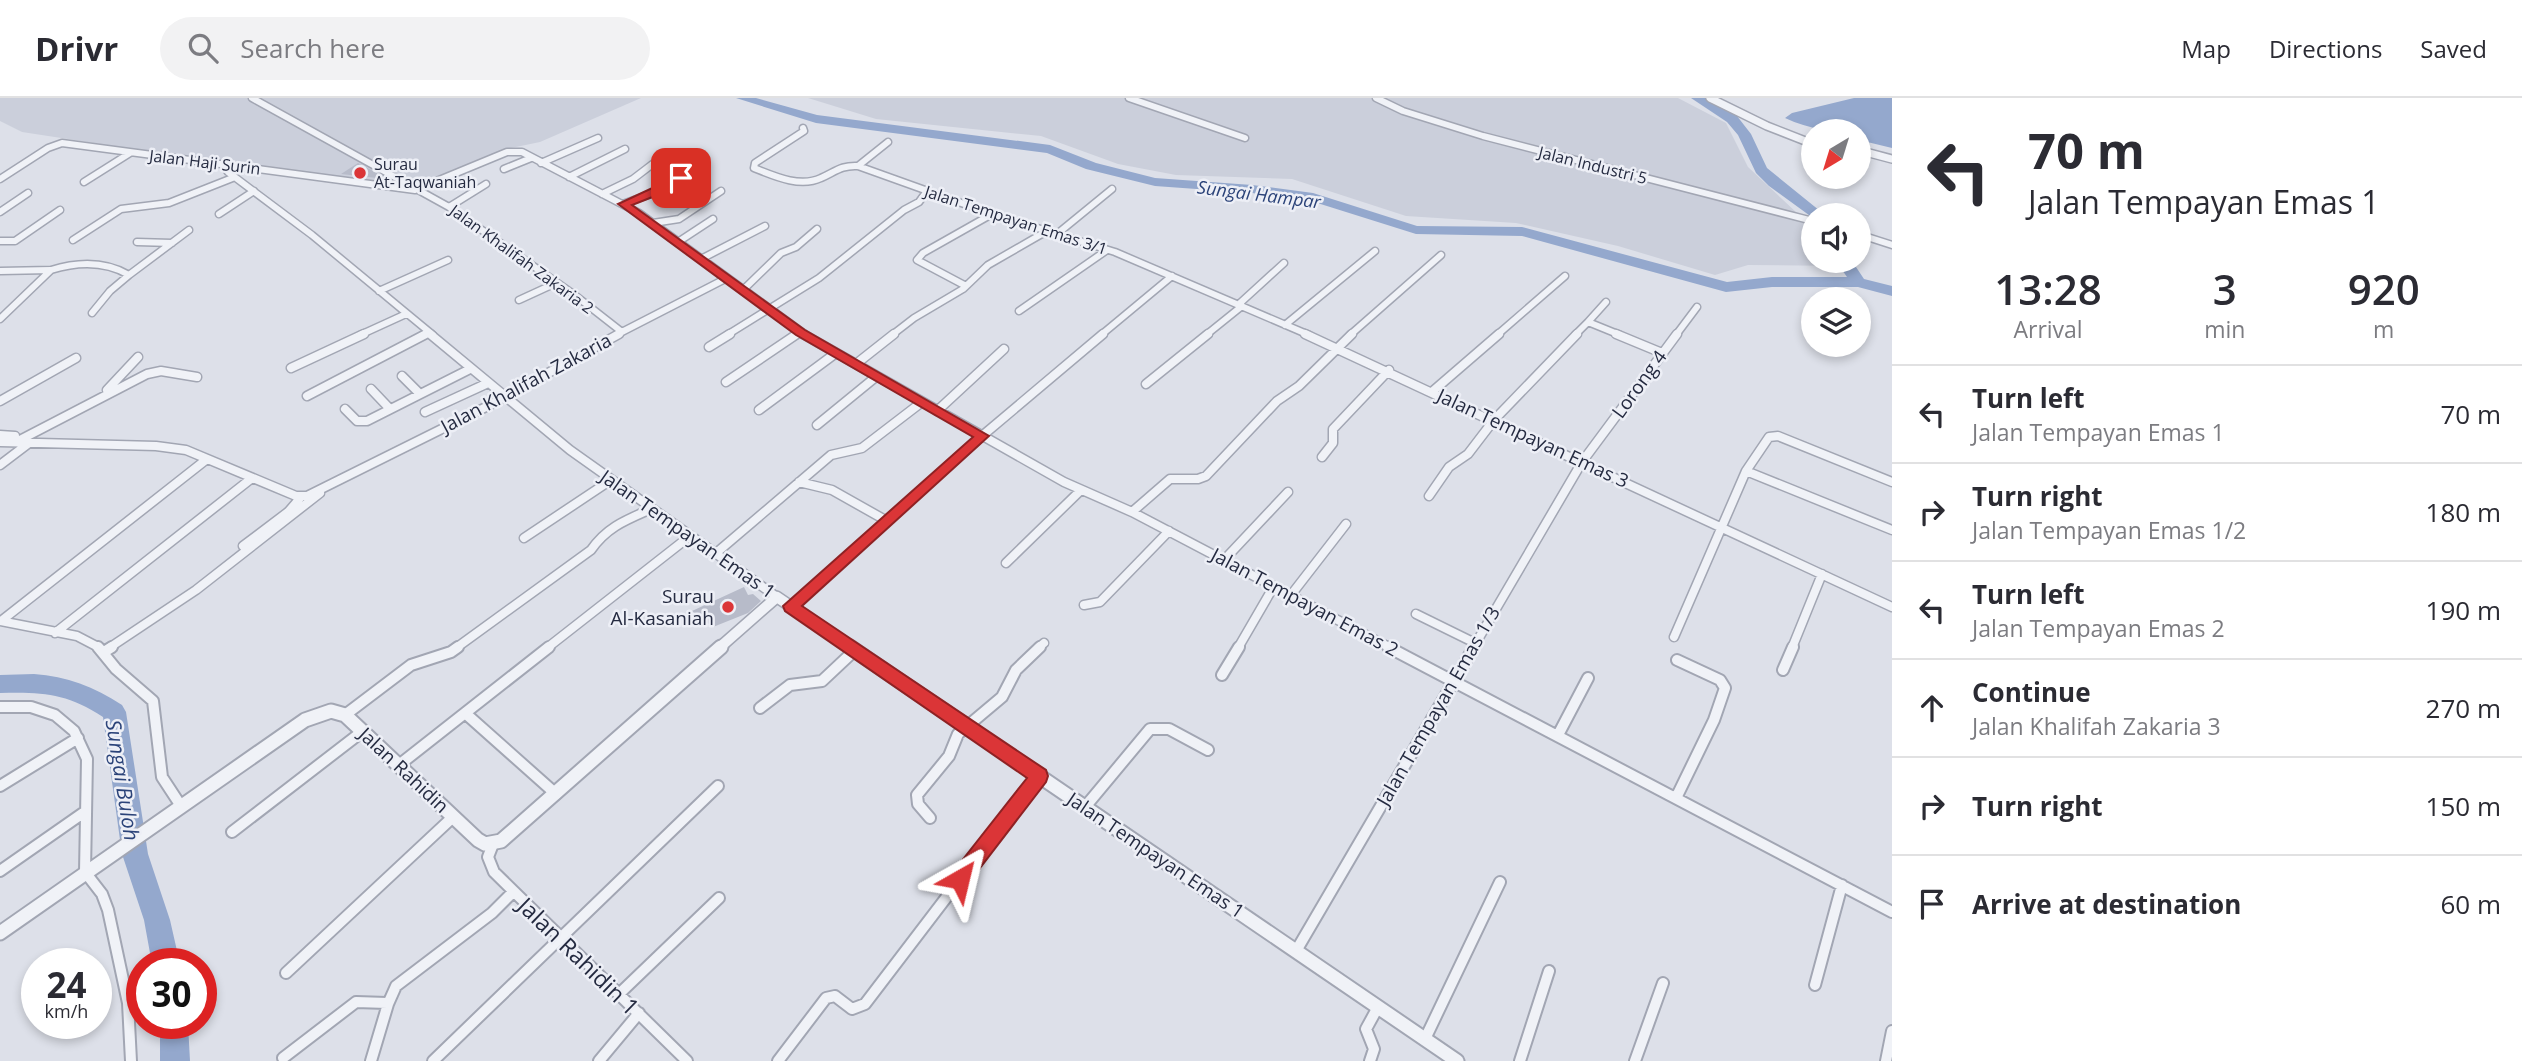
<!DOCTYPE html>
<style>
body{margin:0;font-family:"Open Sans",sans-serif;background:#f2f2f3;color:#2b2b33;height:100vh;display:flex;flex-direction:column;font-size:26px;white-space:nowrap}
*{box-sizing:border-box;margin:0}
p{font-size:23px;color:#7c7c81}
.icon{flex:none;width:38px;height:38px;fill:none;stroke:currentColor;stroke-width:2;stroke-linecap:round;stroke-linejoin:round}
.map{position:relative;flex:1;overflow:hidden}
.drawer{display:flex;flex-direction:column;background:#fff;width:630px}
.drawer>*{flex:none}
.top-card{background:#fff;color:#2b2b33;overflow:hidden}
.needle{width:46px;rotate:218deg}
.controls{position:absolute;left:1801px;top:21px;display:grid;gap:14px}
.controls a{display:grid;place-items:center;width:70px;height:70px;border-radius:50%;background:#fff;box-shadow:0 4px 10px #0003;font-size:35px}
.speed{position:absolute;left:21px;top:850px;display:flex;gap:14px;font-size:35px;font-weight:700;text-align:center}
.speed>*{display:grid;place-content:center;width:91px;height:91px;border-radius:50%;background:#fff;box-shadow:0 4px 10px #0003;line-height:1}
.speed small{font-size:18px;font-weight:400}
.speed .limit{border:10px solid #d22;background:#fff;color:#111}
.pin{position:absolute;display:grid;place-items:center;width:60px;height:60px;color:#fff;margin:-30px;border-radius:14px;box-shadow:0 4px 10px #0006}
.me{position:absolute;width:77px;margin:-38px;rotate:37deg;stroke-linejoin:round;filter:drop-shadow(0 0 5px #0008)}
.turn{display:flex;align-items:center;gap:24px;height:147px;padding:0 21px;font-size:32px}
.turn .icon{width:91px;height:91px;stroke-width:2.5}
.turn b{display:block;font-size:49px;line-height:60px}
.eta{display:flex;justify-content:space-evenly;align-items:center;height:119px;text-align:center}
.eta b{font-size:42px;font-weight:600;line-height:49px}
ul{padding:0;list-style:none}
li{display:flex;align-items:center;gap:21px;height:98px;padding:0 21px;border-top:2px solid #e1e1e2}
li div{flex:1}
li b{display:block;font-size:26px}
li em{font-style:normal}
header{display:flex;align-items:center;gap:42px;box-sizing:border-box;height:98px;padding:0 35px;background:#fff;border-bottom:2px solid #e1e1e2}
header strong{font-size:33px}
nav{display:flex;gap:38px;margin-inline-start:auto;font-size:24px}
.search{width:490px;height:63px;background:#f2f2f3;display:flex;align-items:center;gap:18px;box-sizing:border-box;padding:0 24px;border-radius:38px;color:#7c7c81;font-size:26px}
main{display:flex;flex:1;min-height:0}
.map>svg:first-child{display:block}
</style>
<header>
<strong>Drivr</strong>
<div class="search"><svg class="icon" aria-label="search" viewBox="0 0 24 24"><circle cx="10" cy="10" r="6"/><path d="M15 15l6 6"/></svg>Search here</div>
<nav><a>Map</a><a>Directions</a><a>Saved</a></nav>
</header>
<main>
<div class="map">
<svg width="1892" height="963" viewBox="0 0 1892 963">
<rect width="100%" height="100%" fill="#dde0e9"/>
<path fill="#cbcfdb" d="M0 0H641L540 44 511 50 424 85 414 94 22 34 0 23Z
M808 0H1678L1726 25 1748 69 1813 130V163H1841L1845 168 1748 167 1715 177 1618 148 1516 125 1406 118 1292 81 1176 77 1118 66 1041 38 876 21Z"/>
<path fill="#94a8cd" d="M1854 0H1892V50L1859 42 1858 33C1832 33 1810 32 1785 20L1792 15Z"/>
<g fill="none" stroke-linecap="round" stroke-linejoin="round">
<path fill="#94a8cd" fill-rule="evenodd" d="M736 0H756L817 17 1050 47 1096 65 1155 80 1252 87 1313 95 1417 128 1522 129 1727 184 1772 179H1847L1836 163H1852L1864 181 1892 188V198L1858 189H1772L1726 194 1522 138 1416 136 1311 103 1252 95 1155 88 1086 71 1047 55 816 25Z
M1691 0H1706L1737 18 1751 36 1767 70 1825 117H1813V120L1769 88 1756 75 1738 37 1727 24Z
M34 576C67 578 94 589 122 607L126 614 148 756 170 822 180 866H152L144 822 122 756 103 619C66 595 43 594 0 595V577Z
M160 926H188L190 963H160Z"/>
</g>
<path fill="#b7bbc9" d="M358 65 377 75V80L341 76Z
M744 489 748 497 753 496 761 503 748 515 713 529 692 513Z"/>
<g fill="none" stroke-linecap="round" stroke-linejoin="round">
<g stroke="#a2a6b3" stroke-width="9">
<path id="minor-far2" d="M252 0 449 109 576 198 622 234
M1129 0 1245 40
M1376 0 1403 13 1483 38 1813 123
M803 30 804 33 755 65 754 70C774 78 800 90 821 80 835 74 841 67 858 68L992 116 1115 154 1309 237
M541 65 598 40
M228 67 225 70 228 74 312 137 433 237
M858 68 888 44
M504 71 531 60
M569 79 625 51
M0 81 48 50 62 45 415 92 507 54H522L639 115 806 237
M84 84 130 55
M602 96 633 81 654 65
M623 106 656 94 695 72
M449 109 486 86
M0 114 28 95
M219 116 254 93
M653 125 679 121 721 93
M1057 136 1112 91
M1858 136 1892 147
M73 142 121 111 169 105 235 79
M0 143H15L60 112
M137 144 172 145
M678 144 713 121
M701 161 765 128
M51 172C77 164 105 163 129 177L189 132
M0 173 51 172 0 221
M966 188 917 162 923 155 992 116
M743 192 781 155 796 149 817 131
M379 193 448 162
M519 202 556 185
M1606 204 1588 224 1620 237
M1239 206 1284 165
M1019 213 1107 152
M92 215 110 193 129 177
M1285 227 1375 153
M360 237 406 216
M423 237 428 235
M616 237 727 180
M727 237 819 180 904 112 919 104 927 93
M795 237 800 234
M892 237 914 220 963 191 988 167 1047 133
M1101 237 1172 178
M1206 237 1242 208
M1350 237 1441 157
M1497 237 1565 178
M1575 237 1588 224
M1676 237 1697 209"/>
</g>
<g stroke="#a2a6b3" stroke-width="11">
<path id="minor-far1" d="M430 236 570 352 777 499
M803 236 1064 384 1132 414 1391 550
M1305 236 1892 509
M1616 236 1662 255
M709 249 730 236
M856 266 894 236
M291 270 364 236
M402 278 420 296
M726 284 797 236
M1146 286 1208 236
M371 291 390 311
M107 292 138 259
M1433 293 1499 236
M307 298 426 236
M0 303 76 260
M345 311 357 323H367L470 271
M759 312 836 255
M937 313 1004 251
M425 314 488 285
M817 327 877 278
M0 337 15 338
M0 344 156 348 186 352 296 398H307L490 307 619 236
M16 344 147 276 161 273 197 279
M1322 359 1333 345V331L1389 272
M0 367 29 345
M1746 373 1892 432
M799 384 832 392 887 423
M1429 398 1449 369 1468 356 1494 322 1577 236
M1132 414 1170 381H1198L1206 378 1277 303 1299 288 1352 236
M524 440 611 382
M243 448 288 414 301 399
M715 456 831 357 862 350 922 304
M1224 462 1288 394
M1006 465 1081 392
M1291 497 1346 426
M1084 507 1100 504 1169 433
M791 508 982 338 1103 236
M1416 516 1475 545
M0 523 77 538 100 550
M1 523 207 361
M55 535 252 380
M1674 539 1746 373 1769 339 1778 338 1892 384
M109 550 196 492 320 395
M456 550 591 452C607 429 626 422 651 411
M547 550 690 438
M1038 550 1044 545
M1238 550 1274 488
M1473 550 1582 364 1677 236
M1792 550 1822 476"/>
</g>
<g stroke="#a2a6b3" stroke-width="14">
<path id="minor" d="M98 549 116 571 153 603 162 679 181 708
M1388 549 1892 814
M104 554 112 549
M1783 572 1793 549
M1222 577 1239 549
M0 609H31L55 617 74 633 87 661 85 774 102 796 108 812 128 905 131 963
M760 610 790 587 822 583 855 552
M465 615 556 696
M345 617 411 567 451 554 458 549
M1558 637 1588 580
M399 667 549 549
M0 688 78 640
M1676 700 1714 622 1725 590 1720 582 1677 562
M1085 709 1150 631H1169L1208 652
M930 720 918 706 917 697 949 658 958 636 1002 599 1016 572 1040 549
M232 734 363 633
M493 746 488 759 494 774 687 963
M0 773 86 713
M1296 853 1474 549
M286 875 453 719
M1815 887 1842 787
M619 896 719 800
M1425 941 1500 784
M283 960 356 904 387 905
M371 963 388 906 396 888 492 815 513 794
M433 963 718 688
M599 963 639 915
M778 963 826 900 835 898 852 911 865 906 1039 678
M1370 963 1374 951 1366 931 1378 909
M1520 963 1549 873
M1635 963 1663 885
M1886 963 1892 933"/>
</g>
<g stroke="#a2a6b3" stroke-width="10">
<path id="tertiary-far2" d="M1710 0 1767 28 1813 46
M1858 52 1892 61"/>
</g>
<g stroke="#a2a6b3" stroke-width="13">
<path id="tertiary-far1" d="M719 550 777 499 852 550"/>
</g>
<g stroke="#a2a6b3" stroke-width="17">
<path id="tertiary" d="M850 549 1457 963
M0 835 305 622 331 613 345 617 478 742 485 746 501 743 721 549"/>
</g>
<use href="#minor-far2" stroke="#f0f2f7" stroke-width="6"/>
<use href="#minor-far1" stroke="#f0f2f7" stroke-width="8"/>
<use href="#minor" stroke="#f0f2f7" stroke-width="10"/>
<use href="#tertiary-far2" stroke="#f0f2f7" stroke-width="7"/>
<use href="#tertiary-far1" stroke="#f0f2f7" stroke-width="10"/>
<use href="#tertiary" stroke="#f0f2f7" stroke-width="13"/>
</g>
<path fill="#db3537" stroke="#8e2224" stroke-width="2" d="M678 78 687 80 660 96 632 107 805 232 989 338 802 508 1046 672 1048 678 1046 684 967 787 960 790 953 787 950 781 953 774 1027 680 785 513 783 508 973 339 796 237 618 106Z"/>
<g fill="#db3537" stroke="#edeff6" stroke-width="2.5">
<circle cx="360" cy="75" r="7"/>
<circle cx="728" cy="509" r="7"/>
</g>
<g text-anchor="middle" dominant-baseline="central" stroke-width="5" stroke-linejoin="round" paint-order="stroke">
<g font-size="16" fill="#252b41" stroke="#edeff6">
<text transform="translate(205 64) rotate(7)">Jalan Haji Surin</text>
<text transform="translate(1593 67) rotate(14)">Jalan Industri 5</text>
<text transform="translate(1016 122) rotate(18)">Jalan Tempayan Emas 3/1</text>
<text transform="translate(522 161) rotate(36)">Jalan Khalifah Zakaria 2</text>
</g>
<g font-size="16" fill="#252b41" stroke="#edeff6" text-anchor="start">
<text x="374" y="66">Surau<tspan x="374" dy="18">At-Taqwaniah</tspan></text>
</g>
<g font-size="18" font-style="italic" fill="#2b4379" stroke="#edeff6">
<text transform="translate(1259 96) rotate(7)">Sungai Hampar</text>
</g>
<g font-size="19" fill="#252b41" stroke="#edeff6">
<text transform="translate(526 285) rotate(-28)">Jalan Khalifah Zakaria</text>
<text transform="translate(1639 286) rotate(-54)">Lorong 4</text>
<text transform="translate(1533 340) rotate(25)">Jalan Tempayan Emas 3</text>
<text transform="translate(688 436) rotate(35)">Jalan Tempayan Emas 1</text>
<text transform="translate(1305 504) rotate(28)">Jalan Tempayan Emas 2</text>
<text transform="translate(1438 608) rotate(-60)">Jalan Tempayan Emas 1/3</text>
<text transform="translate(404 672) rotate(43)">Jalan Rahidin</text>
<text transform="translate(1156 757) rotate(34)">Jalan Tempayan Emas 1</text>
</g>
<g font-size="19" fill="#252b41" stroke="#edeff6" text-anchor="end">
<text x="714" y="498">Surau<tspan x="714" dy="22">Al-Kasaniah</tspan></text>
</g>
<g font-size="21" font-style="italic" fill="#2b4379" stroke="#edeff6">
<text transform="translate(123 682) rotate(81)">Sungai Buloh</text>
</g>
<g font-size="23" fill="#252b41" stroke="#edeff6">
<text transform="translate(579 858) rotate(44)">Jalan Rahidin 1</text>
</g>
</g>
</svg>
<div class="controls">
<a><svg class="needle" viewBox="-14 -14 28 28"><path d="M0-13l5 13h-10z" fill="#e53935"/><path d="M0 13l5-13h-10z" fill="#7c7c81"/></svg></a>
<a><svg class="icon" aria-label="sound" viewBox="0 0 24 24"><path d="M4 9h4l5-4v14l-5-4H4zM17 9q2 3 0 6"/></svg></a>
<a><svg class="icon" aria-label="layers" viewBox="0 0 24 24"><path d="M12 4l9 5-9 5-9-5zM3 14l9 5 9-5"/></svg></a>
</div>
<div class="speed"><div>24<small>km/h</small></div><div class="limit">30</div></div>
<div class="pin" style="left:681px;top:80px;background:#d93025"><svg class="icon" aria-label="arrive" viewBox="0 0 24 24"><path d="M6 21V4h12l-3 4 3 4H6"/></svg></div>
<svg class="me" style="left:960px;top:781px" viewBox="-20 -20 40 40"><path d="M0-17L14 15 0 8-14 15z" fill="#db3537" stroke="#fff" stroke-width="4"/></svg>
</div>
<section class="drawer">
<div class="top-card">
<div class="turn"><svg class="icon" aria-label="left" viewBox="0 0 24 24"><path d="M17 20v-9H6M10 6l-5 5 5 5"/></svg><div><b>70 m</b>Jalan Tempayan Emas 1</div></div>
</div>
<div class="eta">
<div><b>13:28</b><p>Arrival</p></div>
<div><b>3</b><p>min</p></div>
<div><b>920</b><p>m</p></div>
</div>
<ul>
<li><svg class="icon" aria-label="left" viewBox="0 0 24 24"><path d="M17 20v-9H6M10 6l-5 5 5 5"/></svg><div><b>Turn left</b><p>Jalan Tempayan Emas 1</p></div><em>70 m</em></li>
<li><svg class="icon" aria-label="right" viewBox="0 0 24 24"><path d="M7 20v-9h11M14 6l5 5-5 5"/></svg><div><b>Turn right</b><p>Jalan Tempayan Emas 1/2</p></div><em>180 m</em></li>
<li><svg class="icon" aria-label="left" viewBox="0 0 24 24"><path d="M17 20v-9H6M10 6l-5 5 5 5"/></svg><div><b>Turn left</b><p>Jalan Tempayan Emas 2</p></div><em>190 m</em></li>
<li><svg class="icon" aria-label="ahead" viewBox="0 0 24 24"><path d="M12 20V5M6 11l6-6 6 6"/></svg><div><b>Continue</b><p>Jalan Khalifah Zakaria 3</p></div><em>270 m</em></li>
<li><svg class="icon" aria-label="right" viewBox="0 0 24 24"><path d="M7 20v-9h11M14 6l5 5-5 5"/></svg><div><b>Turn right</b></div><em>150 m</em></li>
<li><svg class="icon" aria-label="arrive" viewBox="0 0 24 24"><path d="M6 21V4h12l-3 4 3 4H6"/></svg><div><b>Arrive at destination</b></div><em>60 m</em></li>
</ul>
</section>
</main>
